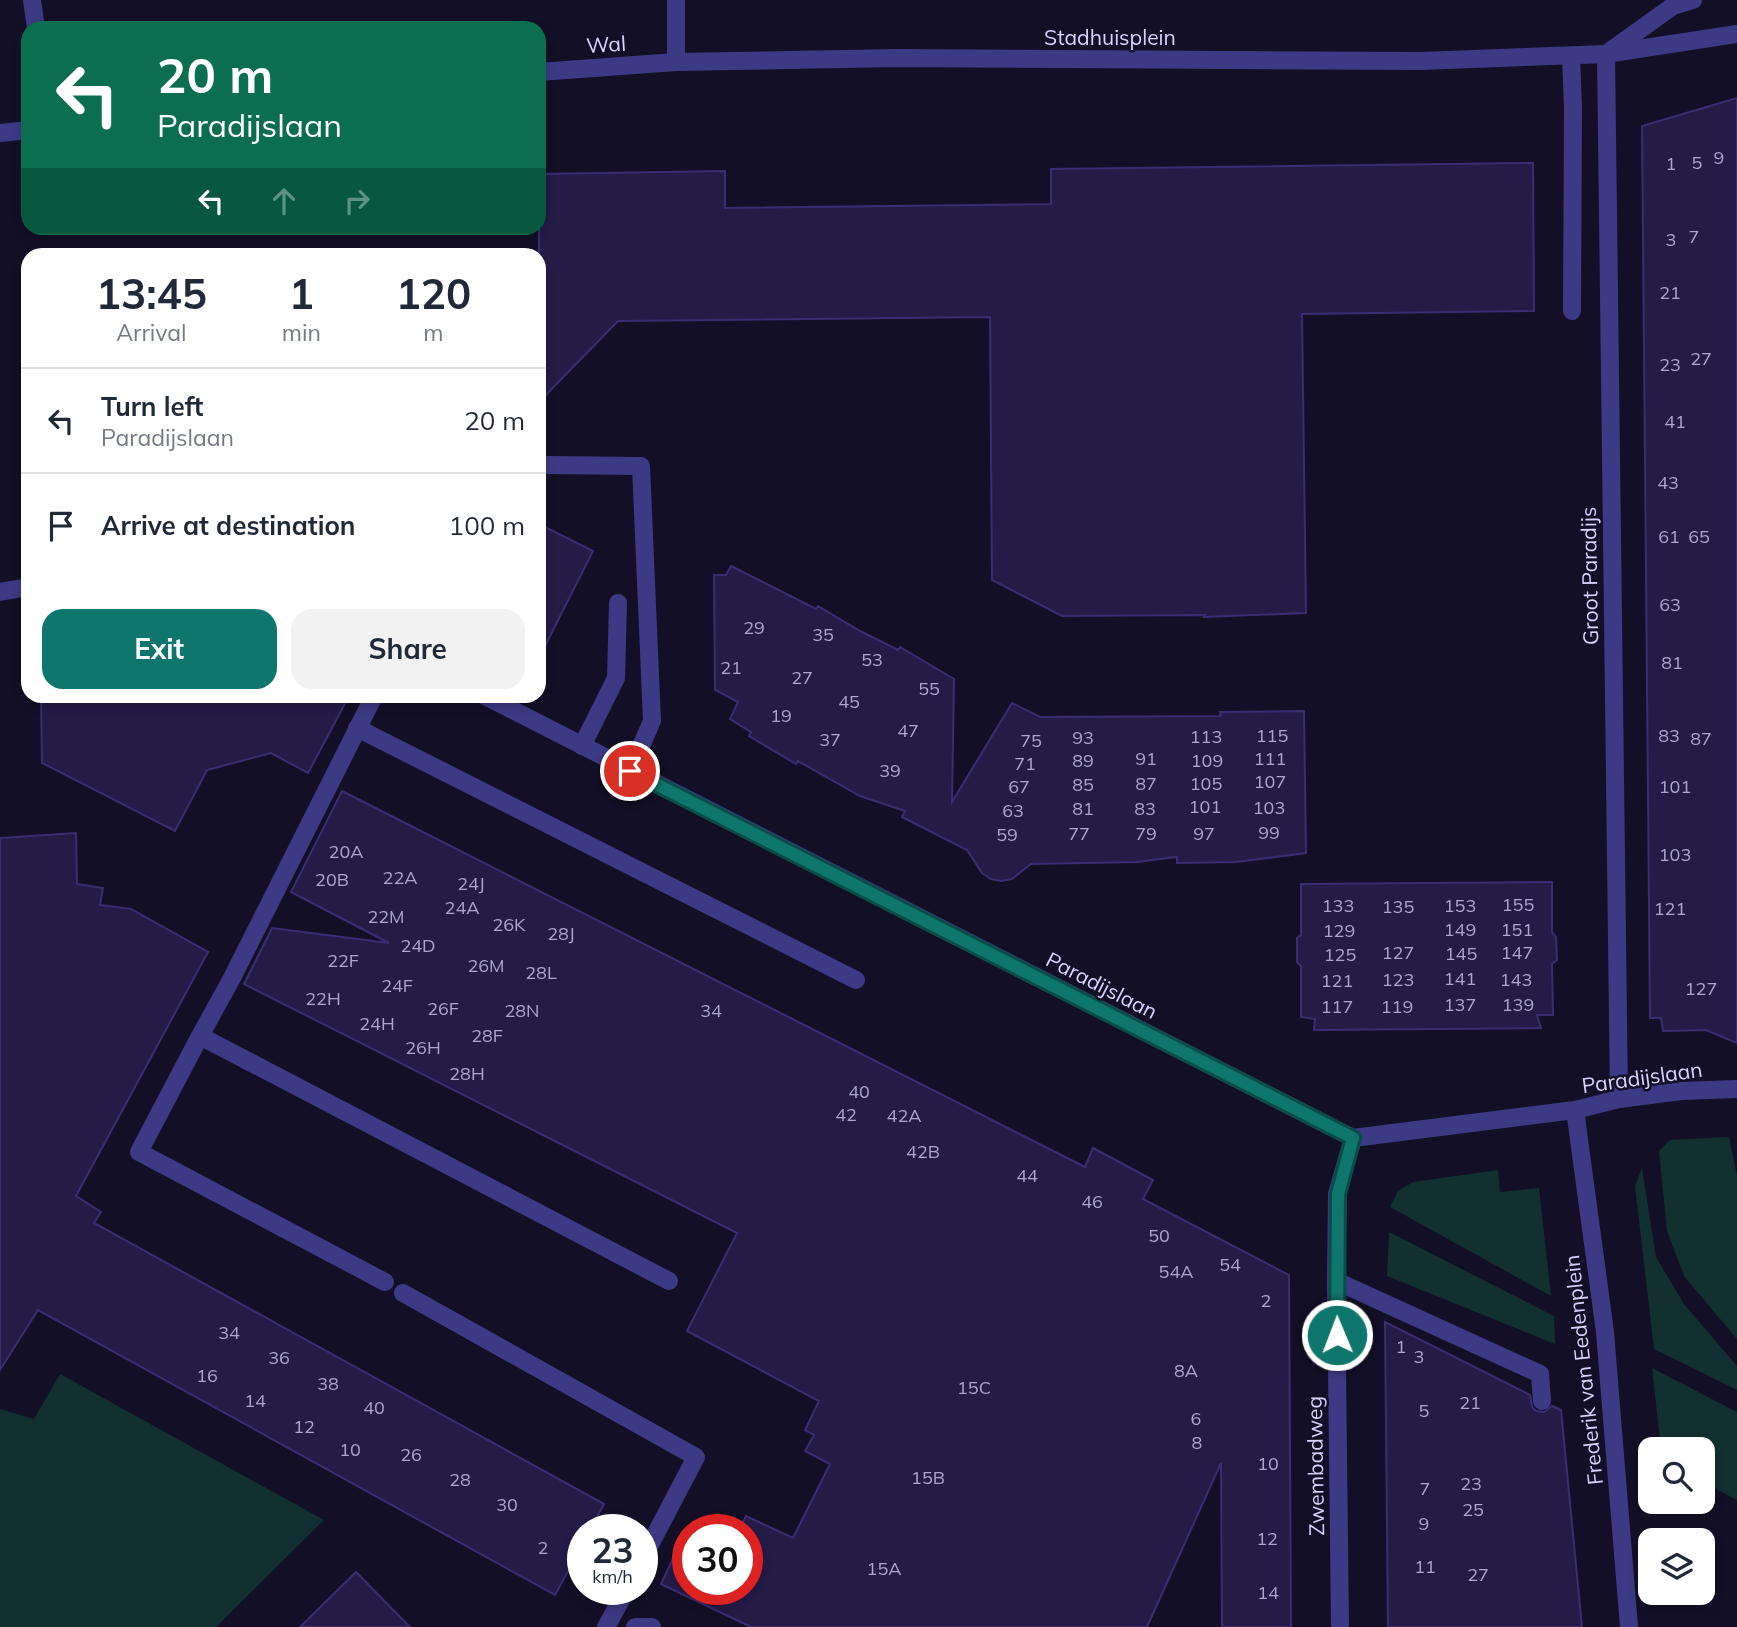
<!DOCTYPE html>
<style>
body{margin:0;font-family:Mulish,sans-serif;background:#f2f2f3;color:#1f2937;height:100vh;display:flex;flex-direction:column;font-size:26px;white-space:nowrap}
*{box-sizing:border-box;margin:0}
p{font-size:23px;color:#747a83}
.icon{flex:none;width:38px;height:38px;fill:none;stroke:currentColor;stroke-width:2;stroke-linecap:round;stroke-linejoin:round}
.map{position:relative;flex:1;overflow:hidden}
.panel{position:absolute;left:21px;top:248px;width:525px;height:455px;display:flex;flex-direction:column;background:#fff;border-radius:21px;box-shadow:0 4px 10px #0003}
.panel>*{flex:none}
.guide{position:absolute;left:21px;top:21px;width:525px;height:214px;border-radius:21px;box-shadow:0 4px 10px #0003;background:#0b6e4f;color:#fff;overflow:hidden}
.controls{position:absolute;left:1638px;top:1437px;display:grid;gap:14px}
.controls a{display:grid;place-items:center;width:77px;height:77px;border-radius:14px;background:#fff;box-shadow:0 4px 10px #0003;font-size:35px}
.speed{position:absolute;left:567px;top:1514px;display:flex;gap:14px;font-size:35px;font-weight:700;text-align:center}
.speed>*{display:grid;place-content:center;width:91px;height:91px;border-radius:50%;background:#fff;box-shadow:0 4px 10px #0003;line-height:1}
.speed small{font-size:18px;font-weight:400}
.speed .limit{border:10px solid #d22;background:#fff;color:#111}
.pin{position:absolute;display:grid;place-items:center;width:60px;height:60px;color:#fff;margin:-30px;border:4px solid #fff;border-radius:50%;box-shadow:0 2px 7px #0007}
.me{position:absolute;width:77px;margin:-38px;rotate:359deg;stroke-linejoin:round;filter:drop-shadow(0 0 5px #0008)}
.turn{display:flex;align-items:center;gap:24px;height:147px;padding:0 21px;font-size:32px}
.turn .icon{width:91px;height:91px;stroke-width:2.5}
.turn b{display:block;font-size:49px;line-height:60px}
.lanes{display:flex;align-items:center;height:66px;padding:0 21px;background:#0003;justify-content:center;gap:35px;direction:ltr}
.lanes .off{opacity:.35}
.eta{display:flex;justify-content:space-evenly;align-items:center;height:119px;text-align:center}
.eta b{font-size:42px;font-weight:700;line-height:49px}
.cta{display:flex;gap:14px;margin-top:auto;padding:14px 21px}
.cta a{flex:1;height:80px;border-radius:21px;background:#0f766e;color:#fff;font-size:28px;font-weight:700;line-height:80px;text-align:center}
.cta a+a{background:#f2f2f3;color:#1f2937}
ul{padding:0;list-style:none}
li{display:flex;align-items:center;gap:21px;height:105px;padding:0 21px;border-top:2px solid #e0e1e3}
li div{flex:1}
li b{display:block;font-size:26px}
li em{font-style:normal}
.map>svg:first-child{display:block}
</style>
<div class="map">
<svg width="1737" height="1627" viewBox="0 0 1737 1627">
<rect width="100%" height="100%" fill="#130f26"/>
<path fill="#12302f" d="M1729 1137 1737 1176V1339L1684 1276 1667 1231 1659 1151 1670 1140Z
M1642 1168 1656 1257 1684 1304 1737 1366V1390L1654 1349 1635 1186Z
M1498 1170 1500 1192 1539 1188 1551 1296 1390 1207 1398 1191 1413 1182Z
M1389 1232 1554 1316 1555 1344 1387 1276Z
M1652 1368 1737 1412V1500L1703 1482V1449H1661Z
M60 1374 324 1520 216 1627H0V1409L34 1419Z"/>
<path fill="#241b47" stroke="#3b2d73" stroke-width="2" d="M1737 98V1043L1706 1030 1663 1031 1661 1018H1650L1642 126Z
M1533 163 1534 311 1302 314 1306 613 1204 617 1205 615 1062 616 992 580 990 317 618 321 539 402V174L725 171V208L1051 204V169Z
M539 524 593 551 539 658Z
M731 566 816 609 818 606 860 631 898 650 900 647 954 679 952 802 1012 703 1040 717 1221 716 1220 712 1304 711 1306 853 1236 862 1177 863V857L1137 862 1031 864 1012 879 1001 881 991 879 982 873 967 850 902 817 905 811 860 796 798 761 796 764 749 736 751 732 730 719 738 702 715 690 714 575H726Z
M41 696H349L308 773 271 753 207 770 175 831 42 763Z
M342 791 1085 1167 1093 1148 1153 1180 1143 1199 1289 1275 1291 1627H1222L1221 1463 1147 1627H751L661 1584 687 1528 691 1530H688V1589H747V1530H739L746 1516 793 1538 830 1464 805 1451 814 1435 805 1430 819 1401 687 1331 737 1233 244 984 272 928 389 943 291 892Z
M76 833 77 884 103 888 100 905 131 909 208 952 76 1196 101 1212 94 1223 604 1504 590 1530H583V1544L555 1595 38 1310 0 1370V838Z
M1552 882V932L1556 937 1557 960 1552 964 1553 1015H1537L1541 1028 1314 1030 1315 1019 1301 1017V966L1297 962V938L1301 935V884Z
M1385 1322 1530 1395 1532 1407 1536 1411 1544 1412 1552 1406 1561 1410 1582 1627H1388Z
M356 1572 410 1627H300Z"/>
<g fill="none" stroke-linecap="round" stroke-linejoin="round">
<path stroke="#3d3a85" stroke-width="18" d="M32 0 36 28
M1606 54 1673 6 1693 0
M1571 56 1573 108 1572 311
M545 465 641 466 652 721 630 771
M357 728 856 980
M582 746 616 678 618 603
M200 1036 232 978 374 696
M1336 1281 1540 1374 1542 1401
M385 1282 139 1152 200 1036 669 1281
M403 1293 696 1457 642 1560
M606 1627 627 1589"/>
<path stroke="#3d3a85" stroke-width="18" d="M1606 54 1619 1099"/>
<path stroke="#3d3a85" stroke-width="18" d="M676 0V62
M0 592 28 587
M485 696 1353 1138 1575 1110 1619 1099 1681 1091 1737 1089
M1575 1110 1605 1332 1629 1627
M635 1627H652
M1340 1627 1336 1281 1337 1194 1353 1138"/>
<path stroke="#3d3a85" stroke-width="18" d="M539 72 676 62 897 58 1420 61 1606 54 1737 34
M0 133 28 130"/>
</g>
<g fill="none" stroke-linecap="round" stroke-linejoin="round">
<g stroke="#0a4d48" stroke-width="18">
<path id="route" d="M630 771 1353 1138 1338 1194 1337 1335"/>
</g>
<use href="#route" stroke="#0f766e" stroke-width="12"/>
</g>
<g text-anchor="middle" dominant-baseline="central" stroke-width="5" stroke-linejoin="round" paint-order="stroke">
<g font-size="18" fill="#aca6d1">
<text x="1719" y="157">9</text>
<text x="1697" y="162">5</text>
<text x="1671" y="163">1</text>
<text x="1694" y="236">7</text>
<text x="1671" y="239">3</text>
<text x="1670" y="292">21</text>
<text x="1701" y="358">27</text>
<text x="1670" y="364">23</text>
<text x="1675" y="421">41</text>
<text x="1668" y="482">43</text>
<text x="1669" y="536">61</text>
<text x="1699" y="536">65</text>
<text x="1670" y="604">63</text>
<text x="754" y="627">29</text>
<text x="823" y="634">35</text>
<text x="872" y="659">53</text>
<text x="1672" y="662">81</text>
<text x="731" y="667">21</text>
<text x="802" y="677">27</text>
<text x="929" y="688">55</text>
<text x="849" y="701">45</text>
<text x="781" y="715">19</text>
<text x="908" y="730">47</text>
<text x="1272" y="735">115</text>
<text x="1669" y="735">83</text>
<text x="1206" y="736">113</text>
<text x="1083" y="737">93</text>
<text x="1701" y="738">87</text>
<text x="830" y="739">37</text>
<text x="1031" y="740">75</text>
<text x="1146" y="758">91</text>
<text x="1270" y="758">111</text>
<text x="1083" y="760">89</text>
<text x="1207" y="760">109</text>
<text x="1025" y="763">71</text>
<text x="890" y="770">39</text>
<text x="1270" y="781">107</text>
<text x="1146" y="783">87</text>
<text x="1206" y="783">105</text>
<text x="1083" y="784">85</text>
<text x="1019" y="786">67</text>
<text x="1675" y="786">101</text>
<text x="1205" y="806">101</text>
<text x="1269" y="807">103</text>
<text x="1083" y="808">81</text>
<text x="1145" y="808">83</text>
<text x="1013" y="810">63</text>
<text x="1269" y="832">99</text>
<text x="1079" y="833">77</text>
<text x="1146" y="833">79</text>
<text x="1204" y="833">97</text>
<text x="1007" y="834">59</text>
<text x="346" y="851">20A</text>
<text x="1675" y="854">103</text>
<text x="400" y="877">22A</text>
<text x="332" y="879">20B</text>
<text x="471" y="883">24J</text>
<text x="1518" y="904">155</text>
<text x="1338" y="905">133</text>
<text x="1460" y="905">153</text>
<text x="1398" y="906">135</text>
<text x="462" y="907">24A</text>
<text x="1670" y="908">121</text>
<text x="386" y="916">22M</text>
<text x="509" y="924">26K</text>
<text x="1460" y="929">149</text>
<text x="1517" y="929">151</text>
<text x="1339" y="930">129</text>
<text x="561" y="933">28J</text>
<text x="418" y="945">24D</text>
<text x="1398" y="952">127</text>
<text x="1517" y="952">147</text>
<text x="1461" y="953">145</text>
<text x="1340" y="954">125</text>
<text x="343" y="960">22F</text>
<text x="486" y="965">26M</text>
<text x="541" y="972">28L</text>
<text x="1460" y="978">141</text>
<text x="1398" y="979">123</text>
<text x="1516" y="979">143</text>
<text x="1337" y="980">121</text>
<text x="397" y="985">24F</text>
<text x="1701" y="988">127</text>
<text x="323" y="998">22H</text>
<text x="1460" y="1004">137</text>
<text x="1518" y="1004">139</text>
<text x="1337" y="1006">117</text>
<text x="1397" y="1006">119</text>
<text x="443" y="1008">26F</text>
<text x="522" y="1010">28N</text>
<text x="711" y="1010">34</text>
<text x="377" y="1023">24H</text>
<text x="487" y="1035">28F</text>
<text x="423" y="1047">26H</text>
<text x="467" y="1073">28H</text>
<text x="859" y="1091">40</text>
<text x="846" y="1114">42</text>
<text x="904" y="1115">42A</text>
<text x="923" y="1151">42B</text>
<text x="1027" y="1175">44</text>
<text x="1092" y="1201">46</text>
<text x="1159" y="1235">50</text>
<text x="1230" y="1264">54</text>
<text x="1176" y="1271">54A</text>
<text x="1266" y="1300">2</text>
<text x="229" y="1332">34</text>
<text x="1401" y="1346">1</text>
<text x="1419" y="1356">3</text>
<text x="279" y="1357">36</text>
<text x="1186" y="1370">8A</text>
<text x="207" y="1375">16</text>
<text x="328" y="1383">38</text>
<text x="974" y="1387">15C</text>
<text x="255" y="1400">14</text>
<text x="1470" y="1402">21</text>
<text x="374" y="1407">40</text>
<text x="1424" y="1410">5</text>
<text x="1196" y="1418">6</text>
<text x="304" y="1426">12</text>
<text x="1197" y="1442">8</text>
<text x="350" y="1449">10</text>
<text x="411" y="1454">26</text>
<text x="1268" y="1463">10</text>
<text x="928" y="1477">15B</text>
<text x="460" y="1479">28</text>
<text x="1471" y="1483">23</text>
<text x="1425" y="1488">7</text>
<text x="507" y="1504">30</text>
<text x="1473" y="1509">25</text>
<text x="1424" y="1523">9</text>
<text x="1267" y="1538">12</text>
<text x="543" y="1547">2</text>
<text x="1425" y="1566">11</text>
<text x="884" y="1568">15A</text>
<text x="1478" y="1574">27</text>
<text x="1268" y="1592">14</text>
</g>
<g font-size="21" fill="#d9d4ff" stroke="#130f26">
<text x="1110" y="37">Stadhuisplein</text>
<text transform="translate(606 44) rotate(-4)">Wal</text>
<text transform="translate(1589 576) rotate(-91)">Groot Paradijs</text>
<text transform="translate(1102 985) rotate(27)">Paradijslaan</text>
<text transform="translate(1642 1077) rotate(-8)">Paradijslaan</text>
<text transform="translate(1583 1370) rotate(-96)">Frederik van Eedenplein</text>
<text transform="translate(1315 1466) rotate(-91)">Zwembadweg</text>
</g>
</g>
</svg>
<div class="controls">
<a><svg class="icon" aria-label="search" viewBox="0 0 24 24"><circle cx="10" cy="10" r="6"/><path d="M15 15l6 6"/></svg></a>
<a><svg class="icon" aria-label="layers" viewBox="0 0 24 24"><path d="M12 4l9 5-9 5-9-5zM3 14l9 5 9-5"/></svg></a>
</div>
<div class="speed"><div>23<small>km/h</small></div><div class="limit">30</div></div>
<div class="pin" style="left:630px;top:771px;background:#d93025"><svg class="icon" aria-label="arrive" viewBox="0 0 24 24"><path d="M6 21V4h12l-3 4 3 4H6"/></svg></div>
<svg class="me" style="left:1337px;top:1335px" viewBox="-20 -20 40 40"><circle r="17" fill="#0f766e" stroke="#fff" stroke-width="3"/><path d="M0-11L8 9 0 5-8 9z" fill="#fff"/></svg>
<div class="guide">
<div class="turn"><svg class="icon" aria-label="left" viewBox="0 0 24 24"><path d="M17 20v-9H6M10 6l-5 5 5 5"/></svg><div><b>20 m</b>Paradijslaan</div></div>
<div class="lanes"><svg class="icon" aria-label="left" viewBox="0 0 24 24"><path d="M17 20v-9H6M10 6l-5 5 5 5"/></svg><svg class="icon off" aria-label="ahead" viewBox="0 0 24 24"><path d="M12 20V5M6 11l6-6 6 6"/></svg><svg class="icon off" aria-label="right" viewBox="0 0 24 24"><path d="M7 20v-9h11M14 6l5 5-5 5"/></svg></div>
</div>
<section class="panel">
<div class="eta">
<div><b>13:45</b><p>Arrival</p></div>
<div><b>1</b><p>min</p></div>
<div><b>120</b><p>m</p></div>
</div>
<ul>
<li><svg class="icon" aria-label="left" viewBox="0 0 24 24"><path d="M17 20v-9H6M10 6l-5 5 5 5"/></svg><div><b>Turn left</b><p>Paradijslaan</p></div><em>20 m</em></li>
<li><svg class="icon" aria-label="arrive" viewBox="0 0 24 24"><path d="M6 21V4h12l-3 4 3 4H6"/></svg><div><b>Arrive at destination</b></div><em>100 m</em></li>
</ul>
<div class="cta"><a>Exit</a><a>Share</a></div>
</section>
</div>
